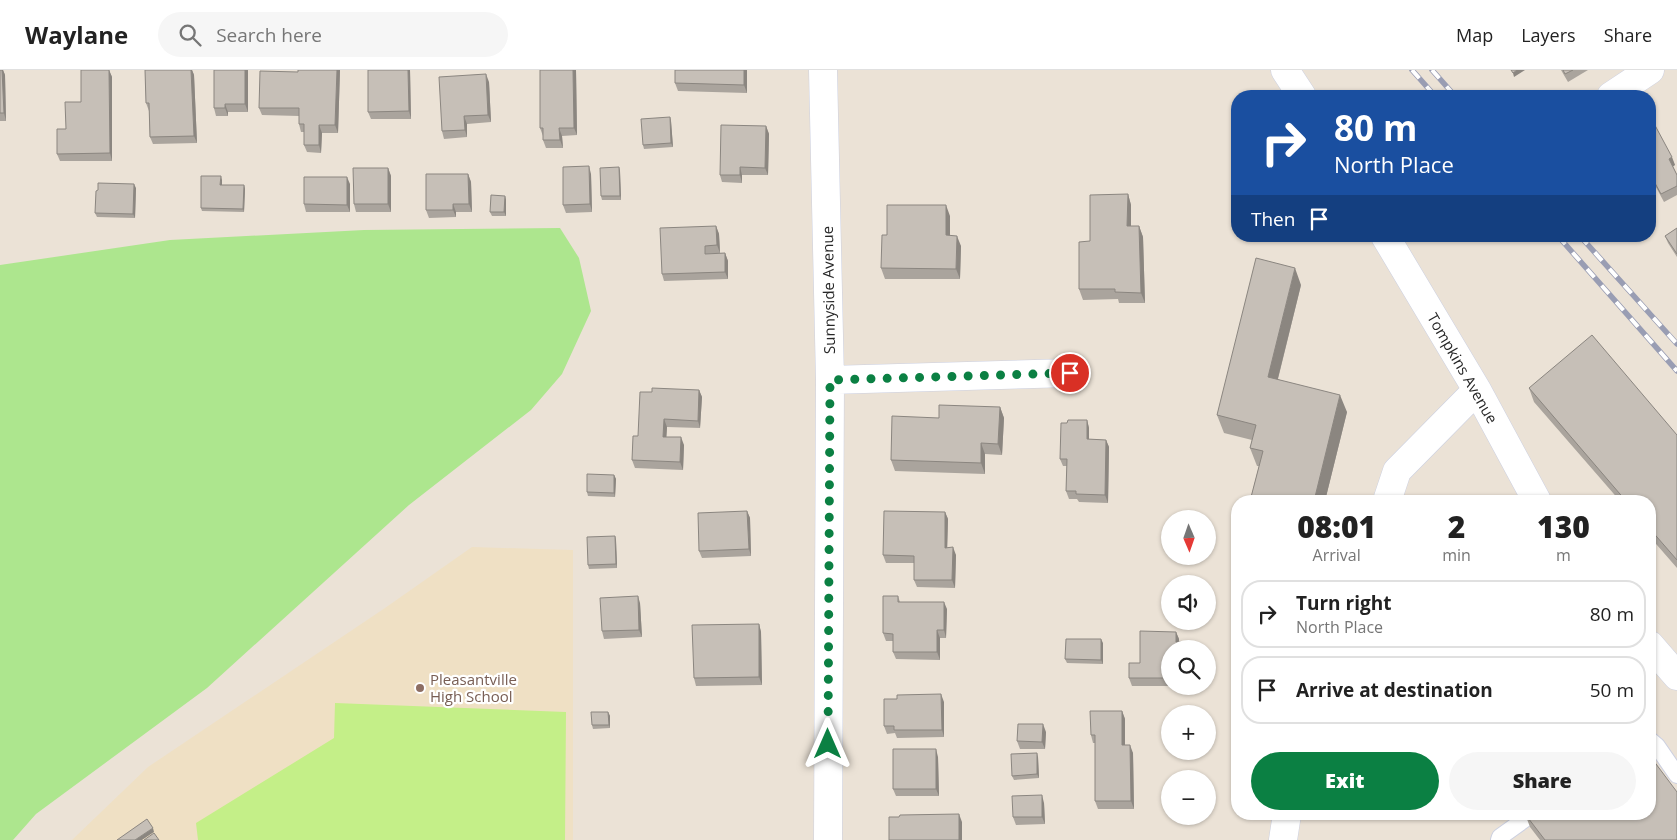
<!DOCTYPE html>
<meta charset="utf-8">
<style>
body{margin:0;font-family:"Open Sans",sans-serif;background:#f6f6f6;color:#222;height:100vh;display:flex;flex-direction:column;font-size:19px;white-space:nowrap}
*{box-sizing:border-box;margin:0}
p{font-size:16px;color:#767676}
.icon{flex:none;width:28px;height:28px;fill:none;stroke:currentColor;stroke-width:2;stroke-linecap:round;stroke-linejoin:round}
.map{position:relative;flex:1;overflow:hidden}
.details{position:absolute;left:1231px;top:425px;width:425px;height:325px;display:flex;flex-direction:column;background:#fff;border-radius:20px;box-shadow:0 1px 4px #0004}
.details>*{flex:none}
.guide{position:absolute;left:1231px;top:20px;width:425px;height:152px;border-radius:20px;box-shadow:0 1px 4px #0004;background:#1a4fa0;color:#fff;overflow:hidden}
.needle{width:32px;rotate:178deg}
.fabs{position:absolute;left:1161px;top:440px;display:grid;gap:10px}
.fabs a{display:grid;place-items:center;width:55px;height:55px;border-radius:50%;background:#fff;box-shadow:0 1px 4px #0004;font-size:25px}
.pin{position:absolute;display:grid;place-items:center;width:42px;height:42px;color:#fff;margin:-21px;border:2px solid #fff;border-radius:50%;box-shadow:0 1px 5px #0007}
.me{position:absolute;width:55px;margin:-28px;rotate:0deg;stroke-linejoin:round;filter:drop-shadow(0 0 4px #0008)}
.turn{display:flex;align-items:center;gap:18px;height:105px;padding:0 20px;font-size:22px}
.turn .icon{width:65px;height:65px;stroke-width:2.5}
.turn b{display:block;font-size:35px;line-height:42px}
.then{display:flex;align-items:center;height:48px;padding:0 20px;background:#0003;gap:10px;font-size:19px}
.eta{display:flex;justify-content:space-evenly;align-items:center;height:85px;text-align:center}
.eta b{font-size:30px;font-weight:800;line-height:35px}
.button{display:flex;gap:10px;margin-top:auto;padding:10px 20px}
.button a{flex:1;height:58px;border-radius:30px;background:#0b8043;color:#fff;font-size:20px;font-weight:800;line-height:58px;text-align:center}
.button a+a{background:#f6f6f6;color:#222}
ul{padding:0;list-style:none}
li{display:flex;align-items:center;gap:15px;height:68px;margin:0 10px 8px;padding:0 10px;border:2px solid #e0e0e0;border-radius:20px}
li div{flex:1}
li b{display:block;font-size:19px}
li em{font-style:normal}
header{display:flex;align-items:center;gap:30px;box-sizing:border-box;height:70px;padding:0 25px;background:#fff;border-bottom:1px solid #e0e0e0}
header strong{font-size:24px}
nav{display:flex;gap:28px;margin-inline-start:auto;font-size:18px}
.search{width:350px;height:45px;background:#f6f6f6;display:flex;align-items:center;gap:12px;box-sizing:border-box;padding:0 18px;border-radius:28px;color:#767676;font-size:19px}
.map>svg:first-child{display:block}
</style>
<header>
<strong>Waylane</strong>
<div class="search"><svg class="icon" aria-label="search" viewBox="0 0 24 24"><circle cx="10" cy="10" r="6"/><path d="M15 15l6 6"/></svg>Search here</div>
<nav><a>Map</a><a>Layers</a><a>Share</a></nav>
</header>
<div class="map">
<svg width="1677" height="770" viewBox="0 0 1677 770">
<rect width="100%" height="100%" fill="#ebe2d6"/>
<path fill="#efe0c4" d="M472 477 573 480V770H72L148 697 385 538Z"/>
<path fill="#ade68e" d="M560 158 579 188 591 241 562 304 531 340 409 435 207 618 36 744 13 770H0V195L170 170 364 160Z"/>
<path fill="#c4ef88" d="M335 633 566 642 565 770H198L196 753 334 668Z"/>
<g fill="none" stroke-linecap="round" stroke-linejoin="round">
<g stroke="#ccd0e1" stroke-width="18">
<path id="service" d="M1650 670 1657 676 1677 705
M1499 770 1500 767 1532 744"/>
</g>
<g stroke="#ccd0e1" stroke-width="29">
<path id="minor" d="M823 0 830 310 828 770
M1285 0 1302 26
M1611 26 1650 0
M1385 166 1477 320 1537 431
M830 310 1070 303
M1387 431 1397 401 1477 320
M1650 575 1677 606
M1283 770 1287 744"/>
</g>
<use href="#service" stroke="#fff" stroke-width="16"/>
<use href="#minor" stroke="#fff" stroke-width="28"/>
<g stroke="#999db3" stroke-width="5.5">
<path id="rail" d="M1412 0 1435 26
M1432 0 1455 26
M1558 166 1677 301
M1580 166 1677 274"/>
</g>
<use href="#rail" stroke="#fff" stroke-width="4" stroke-dasharray="11" stroke-linecap="butt"/>
</g>
<path fill="#aaa49d" d="M0 0H3L5 5 6 51H0Z
M109 0 112 7V91H60L57 84 66 59 81 32Z
M145 0H192L194 5 197 73 153 74 150 67 149 41 146 33Z
M248 0V42H228V46H216L214 38Z
M298 0H340L338 63H322L321 83 307 82 304 75V62H301L299 54V46L262 45 259 38 298 2Z
M368 0H410L411 49H371L368 42Z
M576 0 577 65 562 66 563 78H546L543 70V66L540 58Z
M675 0H747V23L678 21 675 13Z
M1561 0H1588L1568 12Z
M489 12 491 52 467 54V67L444 69 442 61Z
M1650 46 1675 95 1673 96 1677 105V125L1664 132 1650 106Z
M670 47 671 51 673 77 644 79 643 75Z
M766 56 769 64 768 105H742V113L722 112 720 105Z
M619 97 620 101 621 130H602L601 126Z
M388 98 391 106V142H356L354 134Z
M468 104 471 112 472 142H456V147L429 148 426 140Z
M591 104 592 142 566 143 563 135Z
M222 110V115H244L245 119 244 142 202 141 201 138Z
M350 114V142H306L304 134Z
M136 118 135 148 97 147 95 143Z
M1128 124 1131 135V156H1139L1143 167 1145 233H1119L1118 229 1083 230 1079 219 1090 171Z
M505 126 506 130V146H492L490 142Z
M950 146V166L961 176 960 209H885L881 198 887 165Z
M716 156 719 164 720 183 707 184 725 183 728 191V209L664 211 662 204Z
M1677 158V187L1668 173 1665 166Z
M1301 215 1278 309 1347 342 1325 431H1250L1259 396H1257L1250 378 1252 370 1224 363 1217 345Z
M1529 318 1677 365V498L1650 467V431H1620L1534 332Z
M699 320 702 327 700 358 667 357 666 367 684 375 683 400 635 398 632 390 652 322Z
M1000 337 1004 348 1002 385 985 384V404L895 401 891 390 939 348Z
M1087 350 1089 358V369L1106 370 1109 377 1108 433 1079 432 1077 429H1069L1066 421 1067 396H1063L1060 389 1067 353Z
M614 405 616 409 615 427 588 426 587 422Z
M747 441 750 448 751 486 702 488 699 481Z
M945 442 948 449 947 478 956 485 955 518 917 517 914 510V493H886L883 485Z
M615 466 616 470 617 498 589 499 588 495Z
M898 526 900 532 947 539 946 568H940V590L896 589 893 582V571H886L883 563Z
M640 533 642 567 604 569 602 561Z
M759 554 761 562 762 615 696 616 694 608Z
M1176 562 1179 569V572L1170 579V616H1132L1129 608 1140 593Z
M1103 573V594L1067 593 1065 589Z
M897 629 944 632V667L897 668 895 663 887 664 884 656Z
M1122 641 1125 649V675L1133 683 1134 739H1098L1095 731V673H1093L1091 665Z
M608 642 610 646V658L593 659 592 655Z
M1046 662 1045 679H1020L1017 671Z
M938 687 939 726H896L893 719Z
M1038 687 1039 708 1014 710 1012 706Z
M1044 733 1045 754 1016 755 1013 747Z
M1525 744 1677 770H1540L1530 757Z"/>
<path fill="#8b8680" d="M2 0H3L5 5 6 51 4 43Z
M109 0 112 7V91L110 83Z
M191 0H192L194 5 197 73 194 66Z
M245 0H248V42L245 34Z
M337 0H340L338 63 335 55Z
M408 0H410L411 49 409 41Z
M573 0H576L577 65 574 58Z
M744 0H747V23L744 15Z
M1517 0H1525L1514 7 1513 3Z
M486 4 489 12 491 52 488 45Z
M225 34 228 42V46L225 38Z
M464 46 467 54V67L465 60Z
M670 47 671 51 673 77 671 73Z
M319 55 322 63 321 83 319 75Z
M766 56 769 64 768 105 765 98Z
M559 58 562 66 563 78 560 70Z
M1672 87 1675 95 1672 97 1669 89Z
M589 96 591 104 592 142 590 134Z
M619 97 620 101 621 130 620 126Z
M740 97 742 105V113L740 105Z
M388 98 391 106V142L388 134Z
M468 104 471 112 472 142 469 134Z
M221 106 222 110V119L220 115Z
M347 107 350 114V142L347 135Z
M134 114 136 118 135 148 133 144Z
M244 115 245 119 244 142 243 139Z
M1128 124 1131 135V167L1127 156Z
M505 126 506 130V146L504 142Z
M453 134 456 142V147L453 140Z
M946 135 950 146V176L946 165Z
M716 156 719 164 720 183 717 175Z
M1139 156 1143 167 1145 233 1141 223Z
M957 166 961 176 960 209 956 199Z
M725 183 728 191V209L725 202Z
M1295 198 1301 215 1274 324 1268 307Z
M699 320 702 327 700 358 698 351Z
M1340 325 1347 342 1325 431H1314Z
M1000 337 1004 348 1002 385 998 374Z
M664 349 667 357 666 375 663 367Z
M1087 350 1089 358V377L1087 369Z
M681 367 684 375 683 400 680 392Z
M1106 370 1109 377 1108 433 1105 425Z
M981 373 985 384V404L981 393Z
M614 405 616 409 615 427 614 423Z
M747 441 750 448 751 486 749 479Z
M945 442 948 449 947 485 945 478Z
M615 466 616 470 617 498 616 494Z
M953 477 956 485 955 518 952 510Z
M638 526 640 533 642 567 639 560Z
M944 532 947 539 946 568 944 560Z
M759 554 761 562 762 615 759 607Z
M937 560 940 568V590L937 582Z
M1176 562 1179 569V579L1176 572Z
M1101 569 1103 573V594L1101 590Z
M941 624 944 632V667L942 660Z
M1122 641 1125 649V683L1122 675Z
M608 642 610 646V658L609 655Z
M1043 654 1046 662 1045 679 1042 672Z
M1130 675 1133 683 1134 739 1131 731Z
M936 679 938 687 939 726 936 719Z
M1037 683 1038 687 1039 708 1037 704Z
M1042 725 1044 733 1045 754 1042 747Z
M959 744 962 752V770H959Z
M153 758 154 762 142 770H135Z"/>
<path fill="#c6bfb7" stroke="#8b8680" d="M0 0H2L4 43H0Z
M81 0H109L110 83 57 84V59H66L65 32H81Z
M145 0H191L194 66 150 67 149 33H146Z
M214 0H245V34H225V38H214Z
M298 0H337L335 55H319V75H304V54H299V38H259L260 1 298 2Z
M368 0H408L409 41 368 42Z
M540 0H573L574 58H559L560 70H543V58H540Z
M675 0H744V15L675 13Z
M1511 0H1517L1513 3Z
M1563 0H1573L1565 4Z
M486 4 488 45 464 46 465 60 442 61 439 7Z
M1650 46 1672 87 1669 89 1677 105V116L1661 124 1650 104Z
M670 47 671 73 643 75 641 49Z
M721 55 766 56 765 98 740 97V105H720Z
M589 96 590 134 563 135V97Z
M619 97 620 126H601L600 98Z
M353 98H388V134H354Z
M426 104H468L469 134H453V140H426Z
M201 106H221L220 115H244L243 139 201 138Z
M304 107H347V135L304 134Z
M98 113 134 114 133 144 95 143 96 121 98 120Z
M1128 124 1127 156H1139L1141 223 1115 222V219H1079V172L1090 171V125Z
M491 125 505 126 504 142H490Z
M887 135H946V165L957 166 956 199 881 198 882 165H887Z
M716 156 717 175 705 176V184L725 183V202L662 204 660 158Z
M1677 158V184L1665 166Z
M1256 188 1295 198 1268 307 1340 325 1314 431H1250L1263 381 1250 378 1256 355 1217 345Z
M1592 265 1677 365V490L1650 459V431H1626L1529 318Z
M652 318 699 320 698 351 664 349 663 367H681L680 392 632 390 633 366H638L640 322H652Z
M939 335 1000 337 998 374 981 373V393L891 390 892 346 939 348Z
M1068 350H1087V369L1106 370 1105 425 1076 424V421H1066L1067 389H1060L1061 353H1067Z
M587 404 614 405V423L587 422Z
M747 441 749 479 699 481 698 443Z
M884 441 945 442V478L953 477 952 510H914V486L883 485Z
M615 466 616 494 588 495 587 467Z
M638 526 639 560 602 561 600 528Z
M883 526H898V532H944V560H937V582H893V564L883 563Z
M759 554V607L694 608 692 555Z
M1140 561 1176 562V572H1183V579H1170V608H1129V593H1140Z
M1066 569H1101V590L1065 589Z
M941 624 942 660H894V656H884V629H897V625Z
M1090 641H1122V675H1130L1131 731H1095V665H1091Z
M591 642H608L609 655H592Z
M1018 654H1043L1042 672 1017 671Z
M893 679H936V719H893Z
M1037 683V704L1012 706 1011 684Z
M1650 686 1677 722V770H1545L1525 744H1650Z
M1042 725V747H1013L1012 726Z
M959 744V770H889V747H899L900 745Z
M147 749 153 758 135 770H117Z
M154 763 159 770H144Z"/>
<g fill="none" stroke-linecap="round" stroke-linejoin="round">
<path stroke="#0b8043" stroke-width="9" stroke-dasharray="0 16.2" d="M828 674 830 310 1070 303"/>
</g>
<circle fill="#8d6e63" stroke="#fff" stroke-width="2" cx="420" cy="618" r="5"/>
<g text-anchor="middle" dominant-baseline="central" stroke-width="4.5" stroke-linejoin="round" paint-order="stroke">
<g font-size="15" fill="#272727" stroke="#fff">
<text transform="translate(828 220) rotate(-91)">Sunnyside Avenue</text>
<text transform="translate(1463 298) rotate(60)">Tompkins Avenue</text>
</g>
<g font-size="15" fill="#785e54" stroke="#fff" text-anchor="start">
<text x="430" y="609">Pleasantville<tspan x="430" dy="17">High School</tspan></text>
</g>
</g>
</svg>
<div class="fabs">
<a><svg class="needle" viewBox="-14 -14 28 28"><path d="M0-13l5 13h-10z" fill="#e53935"/><path d="M0 13l5-13h-10z" fill="#767676"/></svg></a>
<a><svg class="icon" aria-label="sound" viewBox="0 0 24 24"><path d="M4 9h4l5-4v14l-5-4H4zM17 9q2 3 0 6"/></svg></a>
<a><svg class="icon" aria-label="search" viewBox="0 0 24 24"><circle cx="10" cy="10" r="6"/><path d="M15 15l6 6"/></svg></a>
<a>+</a>
<a>−</a>
</div>
<div class="pin" style="left:1070px;top:303px;background:#d93025"><svg class="icon" aria-label="arrive" viewBox="0 0 24 24"><path d="M6 21V4h12l-3 4 3 4H6"/></svg></div>
<svg class="me" style="left:828px;top:674px" viewBox="-20 -20 40 40"><path d="M0-17L14 15 0 8-14 15z" fill="#0b8043" stroke="#fff" stroke-width="4"/></svg>
<div class="guide">
<div class="turn"><svg class="icon" aria-label="right" viewBox="0 0 24 24"><path d="M7 20v-9h11M14 6l5 5-5 5"/></svg><div><b>80 m</b>North Place</div></div>
<div class="then">Then<svg class="icon" aria-label="arrive" viewBox="0 0 24 24"><path d="M6 21V4h12l-3 4 3 4H6"/></svg></div>
</div>
<section class="details">
<div class="eta">
<div><b>08:01</b><p>Arrival</p></div>
<div><b>2</b><p>min</p></div>
<div><b>130</b><p>m</p></div>
</div>
<ul>
<li><svg class="icon" aria-label="right" viewBox="0 0 24 24"><path d="M7 20v-9h11M14 6l5 5-5 5"/></svg><div><b>Turn right</b><p>North Place</p></div><em>80 m</em></li>
<li><svg class="icon" aria-label="arrive" viewBox="0 0 24 24"><path d="M6 21V4h12l-3 4 3 4H6"/></svg><div><b>Arrive at destination</b></div><em>50 m</em></li>
</ul>
<div class="button"><a>Exit</a><a>Share</a></div>
</section>
</div>
